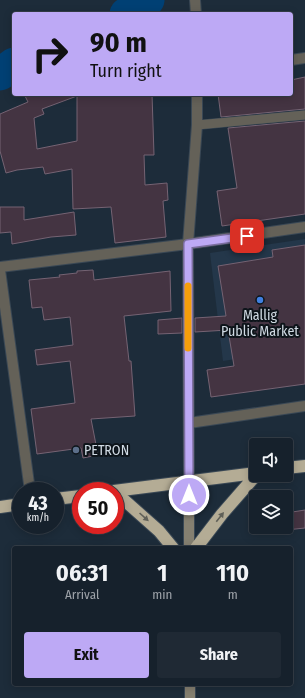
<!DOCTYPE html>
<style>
body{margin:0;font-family:"Fira Sans Condensed",sans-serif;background:#1f2934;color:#f1f3f6;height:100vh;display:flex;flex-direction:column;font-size:15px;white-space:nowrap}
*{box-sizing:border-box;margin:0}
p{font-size:13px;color:#9ea3a9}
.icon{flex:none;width:22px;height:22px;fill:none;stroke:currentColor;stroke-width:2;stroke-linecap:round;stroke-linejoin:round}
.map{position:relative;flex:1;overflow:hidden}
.details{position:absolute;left:12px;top:546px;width:281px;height:140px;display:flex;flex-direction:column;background:#16212c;border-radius:4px;box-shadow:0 2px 10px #0003,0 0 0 1px #353e48}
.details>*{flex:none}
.hud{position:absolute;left:12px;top:12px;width:281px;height:84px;border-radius:4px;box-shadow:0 2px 10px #0003,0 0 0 1px #353e48;background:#bda9f5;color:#111;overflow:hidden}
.controls{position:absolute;left:249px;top:438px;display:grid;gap:8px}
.controls a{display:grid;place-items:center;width:44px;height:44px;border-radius:4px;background:#16212c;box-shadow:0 2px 10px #0003,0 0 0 1px #353e48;font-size:20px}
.speed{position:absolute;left:12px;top:482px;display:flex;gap:8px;font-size:20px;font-weight:700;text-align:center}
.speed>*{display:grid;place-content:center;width:52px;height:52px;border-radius:50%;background:#16212c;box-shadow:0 2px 10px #0003,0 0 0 1px #353e48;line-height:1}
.speed small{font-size:10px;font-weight:400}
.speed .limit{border:6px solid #d22;background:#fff;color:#111}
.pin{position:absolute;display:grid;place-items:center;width:34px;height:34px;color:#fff;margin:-17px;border-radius:8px;box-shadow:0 2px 6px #0006}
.me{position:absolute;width:44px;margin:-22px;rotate:0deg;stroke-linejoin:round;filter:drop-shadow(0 0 3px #0008)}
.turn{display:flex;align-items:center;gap:14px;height:84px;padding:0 12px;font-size:18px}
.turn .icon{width:52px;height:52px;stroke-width:2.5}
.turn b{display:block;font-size:28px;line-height:34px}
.eta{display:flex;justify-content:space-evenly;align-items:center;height:68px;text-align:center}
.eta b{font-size:24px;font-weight:700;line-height:28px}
.cta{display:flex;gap:8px;margin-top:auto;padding:8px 12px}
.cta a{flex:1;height:46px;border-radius:4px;background:#bda9f5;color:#111;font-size:16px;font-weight:700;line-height:46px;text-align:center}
.cta a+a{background:#1f2934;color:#f1f3f6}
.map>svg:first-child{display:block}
</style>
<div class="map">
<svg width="305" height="698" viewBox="0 0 305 698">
<rect width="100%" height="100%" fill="#1d2c3a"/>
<path fill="#24374a" d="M305 239V348L223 361 210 253Z"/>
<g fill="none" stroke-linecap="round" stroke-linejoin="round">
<path stroke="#004074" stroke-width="33" d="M126 14 134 11 148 0
M0 74 14 64"/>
</g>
<path fill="#443442" stroke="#756373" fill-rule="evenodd" d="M305 77V109L221 117 218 94H291V80Z
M24 94H77V96V94H152L154 155H144L145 185 167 183 168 200 163 201 166 237 115 243 111 207 73 209 72 169 45 174 43 167 17 170 6 173 0 151V114L28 102ZM77 96V141L37 149 34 118 44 114 42 109Z
M305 121V214L222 226 217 191 237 188 228 128Z
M0 207H24V220L74 212 76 235 51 237 12 244 11 232 0 233Z
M305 245V384L211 397 207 370 234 366 228 330 195 332V318L226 316 218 266 273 257 272 250Z
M93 270 94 280 170 271 171 311 124 316 129 361H131L135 416 91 419 98 455 83 458 81 448 37 454 31 409 75 403 70 361 37 365 35 350 73 345 70 317 44 320 42 307 32 308 29 280 60 277 59 275 77 273V271Z
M182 318V333L158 334V320Z
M305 510V528L286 530V513Z"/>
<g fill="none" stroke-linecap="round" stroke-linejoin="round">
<g stroke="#3a4855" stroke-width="10">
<path id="lane" d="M197 125 305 115"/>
</g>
<g stroke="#3a4855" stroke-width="12">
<path id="street" d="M195 0 196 14
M291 60 305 58
M0 267 188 244 305 227
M0 270 30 491
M189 423 305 406
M189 482 188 244 197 125V94"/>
</g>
<g stroke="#3a4855" stroke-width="12">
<path id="secondary" d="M189 482V548
M190 684V698"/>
</g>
<g stroke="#3a4855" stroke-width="14">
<path id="highway" d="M286 468 305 466
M114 491 256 473
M115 492 159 531 173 548
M55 499 81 496
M0 507 21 504
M196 548 222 514 256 475"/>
</g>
<use href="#lane" stroke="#646158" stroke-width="9"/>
<use href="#street" stroke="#646158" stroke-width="10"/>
<use href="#secondary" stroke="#858071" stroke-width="10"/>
<use href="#highway" stroke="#b4ac95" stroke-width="12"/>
</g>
<defs><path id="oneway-solid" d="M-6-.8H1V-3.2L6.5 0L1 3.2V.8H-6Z"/></defs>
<g fill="#606058">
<use href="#oneway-solid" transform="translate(144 517) rotate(42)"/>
<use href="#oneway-solid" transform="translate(220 517) rotate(-52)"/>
</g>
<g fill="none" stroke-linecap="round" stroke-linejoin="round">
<g stroke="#7b6e9f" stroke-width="10">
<path id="route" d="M189 495 188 244 247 236"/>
</g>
<use href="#route" stroke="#bda9f5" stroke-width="7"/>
<path stroke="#f59e0b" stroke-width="7" d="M188 286V348"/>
</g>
<circle fill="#3f7fe0" stroke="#0d141a" stroke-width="1.5" cx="260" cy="300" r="4"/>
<circle fill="#5c6f8a" stroke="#0d141a" stroke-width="1.5" cx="76" cy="450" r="4"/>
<g text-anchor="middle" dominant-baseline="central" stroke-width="4" stroke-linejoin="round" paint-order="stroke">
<g font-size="14" fill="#d0dae3" stroke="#0d141a">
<text x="260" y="315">Mallig<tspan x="260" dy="16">Public Market</tspan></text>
<text x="84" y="450" text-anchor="start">PETRON</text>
</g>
</g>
</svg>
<div class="controls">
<a><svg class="icon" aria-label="sound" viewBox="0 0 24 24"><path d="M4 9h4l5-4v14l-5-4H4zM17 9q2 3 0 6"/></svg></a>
<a><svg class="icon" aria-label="layers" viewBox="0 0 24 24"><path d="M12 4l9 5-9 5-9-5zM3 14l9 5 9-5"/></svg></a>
</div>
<div class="speed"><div>43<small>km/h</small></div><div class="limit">50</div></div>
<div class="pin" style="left:247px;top:236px;background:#d93025"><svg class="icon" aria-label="arrive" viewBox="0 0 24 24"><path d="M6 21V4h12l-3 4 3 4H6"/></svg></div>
<svg class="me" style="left:189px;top:495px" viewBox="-20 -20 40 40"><circle r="17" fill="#bda9f5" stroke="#fff" stroke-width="3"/><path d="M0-11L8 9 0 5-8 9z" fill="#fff"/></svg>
<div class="hud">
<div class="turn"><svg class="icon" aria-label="right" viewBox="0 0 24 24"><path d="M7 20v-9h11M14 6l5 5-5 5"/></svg><div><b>90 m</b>Turn right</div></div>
</div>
<section class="details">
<div class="eta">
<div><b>06:31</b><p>Arrival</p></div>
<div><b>1</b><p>min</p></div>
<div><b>110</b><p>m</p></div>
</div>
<div class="cta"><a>Exit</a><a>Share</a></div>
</section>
</div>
